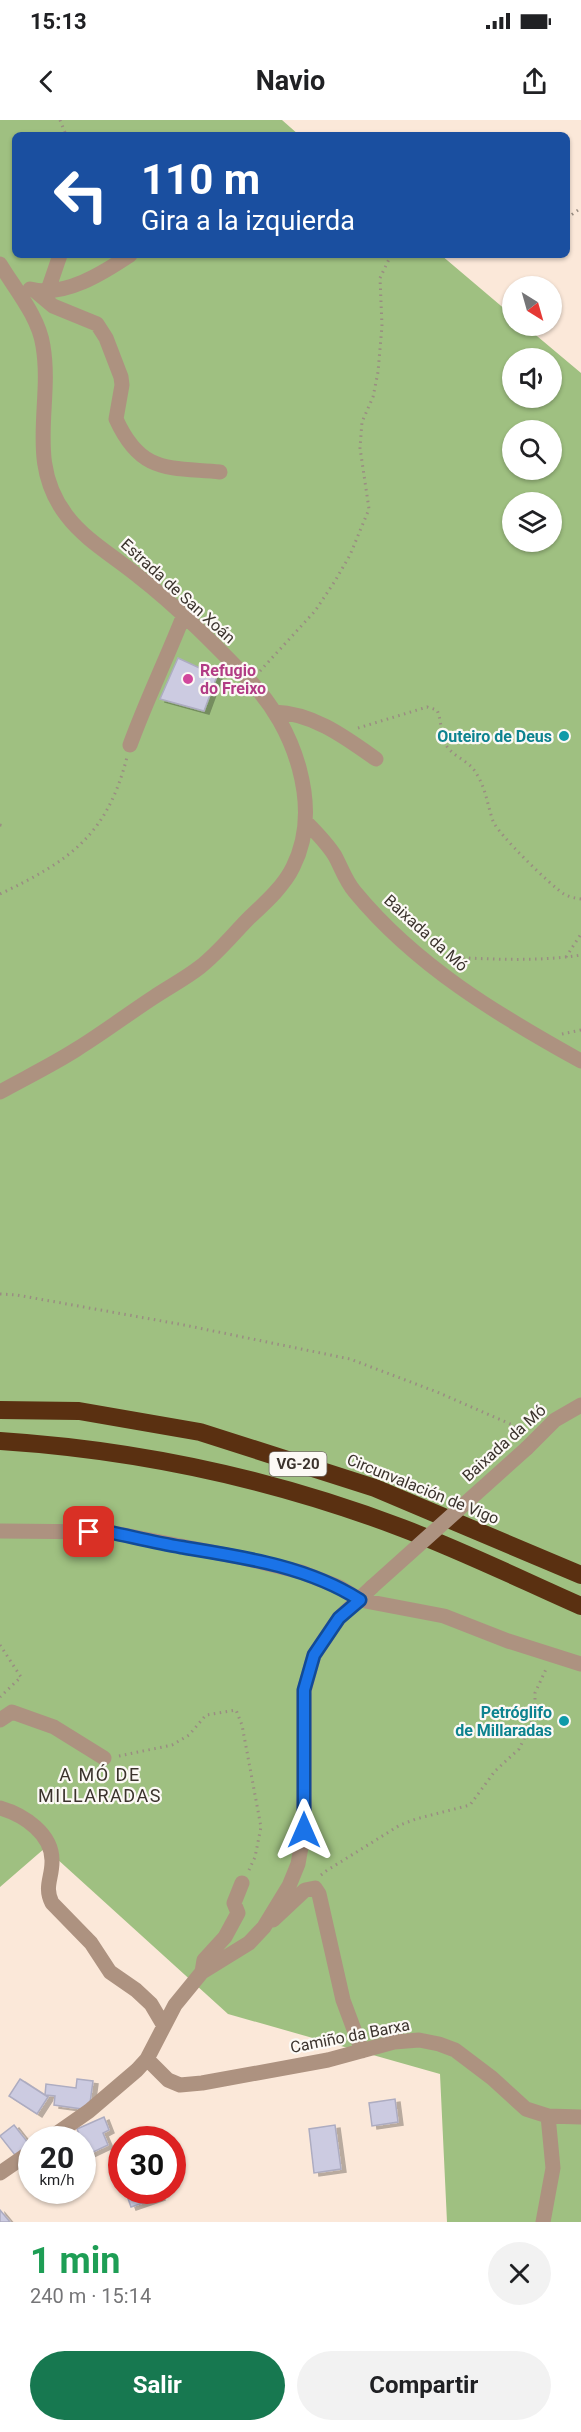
<!DOCTYPE html>
<html lang="es">
<meta charset="utf-8">
<style>
body{margin:0;font-family:Roboto,sans-serif;background:#f2f2f2;color:#202124;height:100vh;display:flex;flex-direction:column;font-size:22px;white-space:nowrap}
*{box-sizing:border-box;margin:0}
p{font-size:20px;color:#757577}
.icon{flex:none;width:33px;height:33px;fill:none;stroke:currentColor;stroke-width:2;stroke-linecap:round;stroke-linejoin:round}
.map{position:relative;height:2102px;overflow:hidden}
.details{display:flex;flex-direction:column;background:#fff;flex:1}
.details>*{flex:none}
.hud{position:absolute;left:12px;top:12px;width:558px;height:126px;border-radius:9px;box-shadow:0 2px 4px #0004;background:#1a4fa0;color:#fff;overflow:hidden}
.needle{width:39px;rotate:143deg}
.buttons{position:absolute;left:502px;top:156px;display:grid;gap:12px}
.buttons a{display:grid;place-items:center;width:60px;height:60px;border-radius:50%;background:#fff;box-shadow:0 2px 4px #0004;font-size:30px}
.speed{position:absolute;left:18px;top:2006px;display:flex;gap:12px;font-size:30px;font-weight:700;text-align:center}
.speed>*{display:grid;place-content:center;width:78px;height:78px;border-radius:50%;background:#fff;box-shadow:0 2px 4px #0004;line-height:1}
.speed small{font-size:15px;font-weight:400}
.speed .limit{border:9px solid #d22;background:#fff;color:#111}
.pin{position:absolute;display:grid;place-items:center;width:51px;height:51px;color:#fff;margin:-26px;border-radius:12px;box-shadow:0 3px 9px #0006}
.me{position:absolute;width:66px;margin:-33px;rotate:0deg;stroke-linejoin:round;filter:drop-shadow(0 0 4px #0008)}
.turn{display:flex;align-items:center;gap:21px;height:126px;padding:0 30px;font-size:27px}
.turn .icon{width:78px;height:78px;stroke-width:2.5}
.turn b{display:block;font-size:42px;line-height:51px}
.round{display:grid;place-items:center;flex:none;width:63px;height:63px;border-radius:32px;background:#f2f2f2}
.summary{display:flex;align-items:center;justify-content:space-between;height:102px;padding:0 30px}
h1{font-size:36px;font-weight:700;line-height:45px;color:#1e9e55}
.cta{display:flex;gap:12px;margin-top:auto;padding:12px 30px}
.cta a{flex:1;height:69px;border-radius:36px;background:#177850;color:#fff;font-size:24px;font-weight:700;line-height:69px;text-align:center}
.cta a+a{background:#f2f2f2;color:#202124}
.status{display:flex;justify-content:space-between;align-items:center;height:42px;padding:0 30px;background:#fff;direction:ltr}
.status svg{height:16px;fill:currentColor}
header{display:flex;justify-content:space-between;align-items:center;height:78px;padding:0 30px;background:#fff;font-size:27px;font-weight:700}
.map>svg:first-child{display:block}
</style>
<div class="status"><b>15:13</b><svg viewBox="0 0 49 12"><path d="M0 12V9h3v3zM5 12V6h3v6zM10 12V3h3v9zM15 12V0h3v12zM26 1h20v11H26zM47 4h2v5h-2z"/></svg></div>
<header><svg class="icon" aria-label="back" viewBox="0 0 24 24"><path d="M15 5l-7 7 7 7"/></svg>Navio<svg class="icon" aria-label="share" viewBox="0 0 24 24"><path d="M12 15V3M7 8l5-5 5 5M5 13v7h14v-7"/></svg></header>
<div class="map">
<svg width="581" height="2102" viewBox="0 0 581 2102">
<defs>
<filter id="shadow"><feDropShadow dx="5" dy="3" stdDeviation="0" flood-color="#0004"/></filter>
</defs>
<rect width="100%" height="100%" fill="#fbe8d9"/>
<path fill="#9fc081" fill-rule="evenodd" d="M0 0H282L299 15H15V135H441L513 196V206H525L581 253V2102H447L440 1954 228 1894 45 1728 0 1767ZM513 238H552V278H513ZM513 310H552V350H513ZM513 382H552V422H513Z"/>
<path fill="#cccbe1" stroke="#adacc1" stroke-width="1.5" filter="url(#shadow)" d="M178 538 217 556 204 591 160 579Z
M20 1959 48 1977 37 1994 9 1976Z
M77 1959 93 1961 89 1990 54 1985 55 1976 45 1975 46 1964 76 1968Z
M395 1979 398 2002 372 2006 369 1983Z
M104 1997 109 2010 103 2013 108 2025 89 2034 87 2030 82 2032V2019H73L80 2016 77 2009Z
M14 2005 29 2024 15 2035 0 2016Z
M335 2005 341 2049 314 2053 309 2009Z
M125 2070H158L160 2077 131 2087Z
M0 2090 10 2102H0Z"/>
<g fill="none" stroke-linecap="round" stroke-linejoin="round">
<path stroke="#9a8d82" stroke-width="3" stroke-dasharray="1.5 4.5" stroke-linecap="butt" d="M60 0 66 15
M567 98 581 88
M260 551 315 491 335 461 350 435 369 389 360 328 362 302 373 277 378 252 382 206 380 158 391 135
M358 608 427 587 437 590C442 601 440 614 446 625 454 638 469 640 476 653 486 668 487 684 493 701 498 714 550 765 564 774 569 777 575 778 581 779
M0 705 4 706
M0 774C69 741 107 716 127 637
M445 837C490 839 537 842 581 835
M566 837 581 814
M562 914 581 910
M0 1174 17 1175 184 1205 350 1239 437 1272 524 1310
M0 1525 21 1557 0 1577
M119 1636 172 1625 189 1615 206 1595 236 1590 242 1605 261 1707 255 1737 249 1750
M321 1755 326 1751 400 1705 416 1699 470 1685 495 1651 519 1629 530 1607 535 1590V1573L547 1547"/>
<path stroke="#ad9280" stroke-width="15" d="M0 144C15 169 39 197 43 226 53 285 25 342 67 396 85 420 115 437 138 456 178 487 215 525 250 561 294 606 323 687 293 747 284 766 265 783 250 797 234 813 218 833 200 847 186 858 169 867 154 877 128 894 103 913 77 929 52 945 25 958 0 972
M30 169C64 178 103 153 130 135
M34 170 53 186 97 204 106 218 121 257 122 265 116 299C141 354 168 347 220 352
M48 170 60 135
M274 592C313 593 345 617 376 639
M130 625C146 581 166 540 183 497
M305 701C316 712 327 723 335 736 341 747 346 762 355 772 416 846 498 895 581 941
M527 1328 555 1300 581 1285
M0 1411 109 1412 243 1438 301 1452 339 1467 360 1480 444 1496 508 1521 581 1544
M0 1600 12 1592 54 1607 104 1638
M0 1688C24 1695 53 1714 52 1742 52 1758 44 1767 52 1783L91 1823 110 1852 136 1870 151 1884 164 1906
M273 1800 305 1770 315 1768 319 1774 343 1880 362 1931
M202 1852 204 1840 225 1817 238 1793 234 1783 242 1763
M147 1939 168 1960 180 1965 202 1963 328 1940 394 1922 419 1920 439 1924 455 1930 492 1958 526 1989 548 1996 581 1997
M49 2019 89 1991 137 1950 147 1939 175 1885 202 1852 249 1823 264 1807 289 1766 298 1744 304 1710V1571L314 1535 339 1498 372 1467
M0 2053 32 2031
M543 2102 553 2048 548 1996"/>
<path stroke="#5a3011" stroke-width="18" d="M0 1290 79 1291 200 1312 375 1368 581 1455
M0 1321C138 1330 273 1359 402 1408 463 1431 522 1460 581 1486"/>
<path stroke="#ad9280" stroke-width="15" d="M372 1467 527 1328"/>
</g>
<g fill="none" stroke-linecap="round" stroke-linejoin="round">
<g stroke="#114b97" stroke-width="15">
<path id="route" d="M89 1412H109C133 1417 157 1423 181 1427 242 1437 307 1446 360 1480L339 1498 314 1535 304 1570V1710"/>
</g>
<use href="#route" stroke="#1a73e8" stroke-width="10"/>
</g>
<circle fill="#d1479c" stroke="#fcf9f5" stroke-width="2" cx="188" cy="559" r="6"/>
<g fill="#0f9aa8" stroke="#fcf9f5" stroke-width="2">
<circle cx="564" cy="616" r="6"/>
<circle cx="564" cy="1601" r="6"/>
</g>
<g text-anchor="middle" dominant-baseline="central" stroke-width="4.5" stroke-linejoin="round" paint-order="stroke">
<rect fill="#fcf9f5" stroke="#756e69" stroke-width="1.5" x="269.5" y="1332" width="57" height="24" rx="4.5"/>
<g font-size="15" font-weight="bold" fill="#3b332d">
<text x="298" y="1344">VG-20</text>
</g>
<g font-size="16" fill="#3b332d" stroke="#fcf9f5">
<text transform="translate(178 471) rotate(42)">Estrada de San Xoán</text>
<text transform="translate(426 813) rotate(42)">Baixada da Mó</text>
<text transform="translate(504 1323) rotate(-42)">Baixada da Mó</text>
<text transform="translate(423 1369) rotate(22)">Circunvalación de Vigo</text>
<text transform="translate(350 1916) rotate(-11)">Camiño da Barxa</text>
</g>
<g font-size="16" font-weight="bold" fill="#b23c85" stroke="#fcf9f5" text-anchor="start">
<text x="200" y="550">Refugio<tspan x="200" dy="18">do Freixo</tspan></text>
</g>
<g font-size="16" font-weight="bold" fill="#0d838f" stroke="#fcf9f5" text-anchor="end">
<text x="552" y="616">Outeiro de Deus</text>
<text x="552" y="1592">Petróglifo<tspan x="552" dy="18">de Millaradas</tspan></text>
</g>
<g font-size="18" letter-spacing="1.5" fill="#3b332d" stroke="#fcf9f5">
<text x="100" y="1654">A MÓ DE<tspan x="100" dy="21">MILLARADAS</tspan></text>
</g>
</g>
</svg>
<div class="buttons">
<a><svg class="needle" viewBox="-14 -14 28 28"><path d="M0-13l5 13h-10z" fill="#e53935"/><path d="M0 13l5-13h-10z" fill="#757577"/></svg></a>
<a><svg class="icon" aria-label="sound" viewBox="0 0 24 24"><path d="M4 9h4l5-4v14l-5-4H4zM17 9q2 3 0 6"/></svg></a>
<a><svg class="icon" aria-label="search" viewBox="0 0 24 24"><circle cx="10" cy="10" r="6"/><path d="M15 15l6 6"/></svg></a>
<a><svg class="icon" aria-label="layers" viewBox="0 0 24 24"><path d="M12 4l9 5-9 5-9-5zM3 14l9 5 9-5"/></svg></a>
</div>
<div class="speed"><div>20<small>km/h</small></div><div class="limit">30</div></div>
<div class="pin" style="left:89px;top:1412px;background:#d93025"><svg class="icon" aria-label="arrive" viewBox="0 0 24 24"><path d="M6 21V4h12l-3 4 3 4H6"/></svg></div>
<svg class="me" style="left:304px;top:1710px" viewBox="-20 -20 40 40"><path d="M0-17L14 15 0 8-14 15z" fill="#1a73e8" stroke="#fff" stroke-width="4"/></svg>
<div class="hud">
<div class="turn"><svg class="icon" aria-label="left" viewBox="0 0 24 24"><path d="M17 20v-9H6M10 6l-5 5 5 5"/></svg><div><b>110 m</b>Gira a la izquierda</div></div>
</div>
</div>
<section class="details">
<div class="summary"><div><h1>1 min</h1><p>240 m · 15:14</p></div><a class="round"><svg class="icon" aria-label="close" viewBox="0 0 24 24"><path d="M6 6l12 12M18 6L6 18"/></svg></a></div>
<div class="cta"><a>Salir</a><a>Compartir</a></div>
</section>
